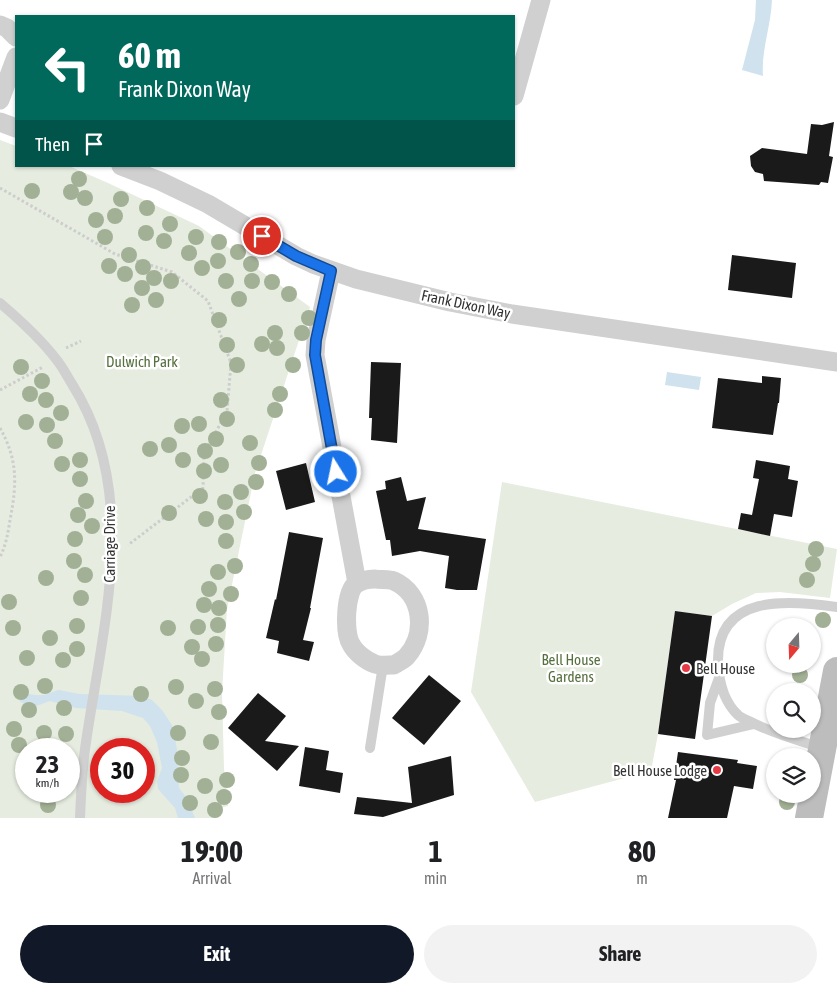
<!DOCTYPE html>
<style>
body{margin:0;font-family:"Asap Condensed",sans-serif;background:#f2f2f2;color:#202124;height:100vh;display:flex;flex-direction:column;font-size:19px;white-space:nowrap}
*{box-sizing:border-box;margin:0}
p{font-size:16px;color:#757577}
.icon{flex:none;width:28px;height:28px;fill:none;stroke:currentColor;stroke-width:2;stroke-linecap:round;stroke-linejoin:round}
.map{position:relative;height:818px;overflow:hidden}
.side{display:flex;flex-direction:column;background:#fff;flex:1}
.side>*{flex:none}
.banner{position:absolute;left:15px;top:15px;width:500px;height:152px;border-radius:0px;box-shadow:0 1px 4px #0004;background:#00695c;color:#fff;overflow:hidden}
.needle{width:32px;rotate:199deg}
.tools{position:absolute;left:766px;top:618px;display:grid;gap:10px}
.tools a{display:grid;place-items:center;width:55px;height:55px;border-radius:50%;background:#fff;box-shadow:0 1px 4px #0004;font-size:25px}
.speed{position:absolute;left:15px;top:738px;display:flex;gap:10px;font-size:25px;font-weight:700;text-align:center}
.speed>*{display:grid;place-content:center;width:65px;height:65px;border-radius:50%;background:#fff;box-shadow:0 1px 4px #0004;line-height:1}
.speed small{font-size:12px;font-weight:400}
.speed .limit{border:8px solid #d22;background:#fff;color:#111}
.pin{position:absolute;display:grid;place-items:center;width:42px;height:42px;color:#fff;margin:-21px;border:2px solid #fff;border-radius:50%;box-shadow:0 1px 5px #0007}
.me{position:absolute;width:55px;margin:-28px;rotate:350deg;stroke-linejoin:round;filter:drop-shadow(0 0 4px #0008)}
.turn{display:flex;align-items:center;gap:18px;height:105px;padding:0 20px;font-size:22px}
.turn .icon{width:65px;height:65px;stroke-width:2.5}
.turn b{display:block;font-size:35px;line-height:42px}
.then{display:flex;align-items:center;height:48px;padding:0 20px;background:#0003;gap:10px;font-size:19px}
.eta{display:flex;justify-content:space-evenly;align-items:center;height:85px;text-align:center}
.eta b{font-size:30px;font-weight:700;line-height:35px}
.cta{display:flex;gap:10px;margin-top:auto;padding:10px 20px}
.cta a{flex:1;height:58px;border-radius:30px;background:#111827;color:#fff;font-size:20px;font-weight:700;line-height:58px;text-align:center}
.cta a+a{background:#f2f2f2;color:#202124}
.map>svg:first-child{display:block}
</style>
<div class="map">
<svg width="837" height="818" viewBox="0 0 837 818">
<rect width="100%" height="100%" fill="#fff"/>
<path fill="#e6ecdf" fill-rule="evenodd" d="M0 140 16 146V166H69L108 183 199 226 310 307 255 473 227 609 222 692 224 769 228 806 214 809 217 818H0ZM26 749H69V791H26ZM101 749H144V791H101Z
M502 482 837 549 830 598 780 592 756 593 732 604 712 616 675 611 658 734 651 771 535 802 471 692Z"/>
<path fill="#cfe2ee" d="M756 0H772C771 26 761 51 763 76L742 70 755 20Z
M667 372 701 377 699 390 665 385Z
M59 690 79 694 142 696 152 700 162 710 172 725 177 749 179 788 186 797 195 818H178L175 808 158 789 157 781 162 768 157 742 150 726 143 718 122 711 76 708 50 701 31 708 19 701C30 690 29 696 42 695 48 695 53 691 59 690Z"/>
<path fill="#1a1a1a" d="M834 122 829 156 833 157 828 183 821 182 819 185 764 181 763 174 755 172 751 166 750 156 762 148 807 154 811 124 822 125Z
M732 255 796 263 792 298 728 290Z
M371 362 401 363 397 443 371 440 372 418H369Z
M762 376 781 378 779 403H778L773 435 712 428 718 378 762 383Z
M756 460 790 466 788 479 798 481 792 517 774 514 770 536 738 529 741 513 752 515 759 479 753 478Z
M306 463 315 502 286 510 276 471Z
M401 477 407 501 426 497 418 529 486 539 477 590H457L445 588 449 556 420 551 392 556 390 540H386L376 491 386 489 385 481Z
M289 532 323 538 310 608H311L303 640 314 642 309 661 277 653 279 641 266 638 275 599 276 600Z
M675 611 712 616 695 739 658 734Z
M429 675 461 701 424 745 392 718Z
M258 693 286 716 265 741 299 746 277 771 228 728Z
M305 747 329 751 326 770 343 773 340 793 299 786Z
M678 752 738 760 737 763 757 766 753 789 734 786 727 818H668L676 780H674Z
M451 756 454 795 383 817 354 814 357 797 412 803 408 767Z"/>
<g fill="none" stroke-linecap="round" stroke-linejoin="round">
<path stroke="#cdcdcd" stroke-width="3" stroke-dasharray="2.5 2.5" stroke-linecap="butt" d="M0 188 115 254 172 272 208 301 231 363 227 412 204 453 203 488 128 545
M66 348 81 341
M0 390 43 367
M0 428C18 460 17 484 10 520 8 533 6 545 0 557"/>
<path stroke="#d0d0d0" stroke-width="10" d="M0 303C20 320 40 338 56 359 62 366 67 376 72 384 141 493 103 625 86 742 82 767 81 793 80 818
M719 678 710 703 707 735 754 724
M370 748 383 665
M822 748C798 740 774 734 751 722 747 720 741 718 738 715 724 702 719 681 718 663 716 593 789 600 837 607"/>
<path stroke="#d0d0d0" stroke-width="19" d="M0 25 7 28 16 37
M514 96 541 0
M0 100 16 57
M0 122 16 128
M121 166 160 181 208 204 296 256 313 264 356 279 450 302 512 314 837 362
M331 271 316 340 315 355 357 583
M375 579C381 580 389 579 394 581 423 594 427 633 407 656 404 660 398 662 394 665 389 665 380 666 375 664 366 661 355 652 351 644 344 633 345 592 356 584 362 580 368 579 375 579Z"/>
<path stroke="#bdbdbd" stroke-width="28" d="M809 818 837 671"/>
</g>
<g fill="#a2b095">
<circle cx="79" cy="179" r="8"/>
<circle cx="32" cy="191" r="8"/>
<circle cx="71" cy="192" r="8"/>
<circle cx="85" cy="198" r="8"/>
<circle cx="121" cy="199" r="8"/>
<circle cx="147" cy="208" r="8"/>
<circle cx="115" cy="216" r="8"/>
<circle cx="96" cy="220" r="8"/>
<circle cx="170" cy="224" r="8"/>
<circle cx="146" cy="233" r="8"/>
<circle cx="105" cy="237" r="8"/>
<circle cx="196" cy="237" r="8"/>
<circle cx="164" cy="241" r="8"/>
<circle cx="219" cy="242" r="8"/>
<circle cx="238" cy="252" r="8"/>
<circle cx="189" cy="253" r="8"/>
<circle cx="129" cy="255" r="8"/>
<circle cx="218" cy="261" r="8"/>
<circle cx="251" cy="264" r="8"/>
<circle cx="109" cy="266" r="8"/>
<circle cx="143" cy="267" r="8"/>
<circle cx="202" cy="268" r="8"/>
<circle cx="125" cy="274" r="8"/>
<circle cx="154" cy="278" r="8"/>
<circle cx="171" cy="281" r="8"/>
<circle cx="226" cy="281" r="8"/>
<circle cx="252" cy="281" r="8"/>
<circle cx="272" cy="282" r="8"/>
<circle cx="142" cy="288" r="8"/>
<circle cx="289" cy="294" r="8"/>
<circle cx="239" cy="299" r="8"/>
<circle cx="156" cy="300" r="8"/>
<circle cx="132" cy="305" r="8"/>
<circle cx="309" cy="318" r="8"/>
<circle cx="219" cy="320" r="8"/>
<circle cx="275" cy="333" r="8"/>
<circle cx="302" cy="333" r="8"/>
<circle cx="262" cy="344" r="8"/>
<circle cx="227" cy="345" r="8"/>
<circle cx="277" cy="348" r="8"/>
<circle cx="237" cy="365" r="8"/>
<circle cx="293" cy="365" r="8"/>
<circle cx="21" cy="367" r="8"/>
<circle cx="42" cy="381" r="8"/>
<circle cx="30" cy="394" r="8"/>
<circle cx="280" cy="394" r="8"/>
<circle cx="46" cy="400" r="8"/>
<circle cx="221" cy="400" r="8"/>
<circle cx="275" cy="410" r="8"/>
<circle cx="61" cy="413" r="8"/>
<circle cx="227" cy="419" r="8"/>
<circle cx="26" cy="422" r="8"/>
<circle cx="199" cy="424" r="8"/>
<circle cx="47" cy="425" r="8"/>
<circle cx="182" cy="426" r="8"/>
<circle cx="216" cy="439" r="8"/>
<circle cx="55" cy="441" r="8"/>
<circle cx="250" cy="443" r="8"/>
<circle cx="169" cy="445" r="8"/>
<circle cx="150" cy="449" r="8"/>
<circle cx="205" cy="451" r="8"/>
<circle cx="80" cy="460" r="8"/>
<circle cx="183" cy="460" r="8"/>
<circle cx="259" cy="463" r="8"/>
<circle cx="62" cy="464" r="8"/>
<circle cx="221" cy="465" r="8"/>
<circle cx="204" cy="471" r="8"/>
<circle cx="80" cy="479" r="8"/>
<circle cx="256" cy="482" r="8"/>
<circle cx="241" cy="492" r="8"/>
<circle cx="200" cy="496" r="8"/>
<circle cx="86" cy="501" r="8"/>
<circle cx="225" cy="502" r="8"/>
<circle cx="244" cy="512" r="8"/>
<circle cx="169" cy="513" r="8"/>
<circle cx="78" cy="515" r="8"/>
<circle cx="206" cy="519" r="8"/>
<circle cx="226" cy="522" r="8"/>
<circle cx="92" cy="526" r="8"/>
<circle cx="75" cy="539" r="8"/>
<circle cx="226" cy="541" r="8"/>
<circle cx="816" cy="549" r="8"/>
<circle cx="74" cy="561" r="8"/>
<circle cx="813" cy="564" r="8"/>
<circle cx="235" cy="566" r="8"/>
<circle cx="218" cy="572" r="8"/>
<circle cx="85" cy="575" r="8"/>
<circle cx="46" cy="578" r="8"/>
<circle cx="807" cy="580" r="8"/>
<circle cx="209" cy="589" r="8"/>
<circle cx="231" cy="594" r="8"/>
<circle cx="81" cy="598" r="8"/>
<circle cx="9" cy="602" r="8"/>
<circle cx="204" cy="605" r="8"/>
<circle cx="219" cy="608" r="8"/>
<circle cx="823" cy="620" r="8"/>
<circle cx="218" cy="625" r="8"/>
<circle cx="77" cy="626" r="8"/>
<circle cx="198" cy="627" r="8"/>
<circle cx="13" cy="628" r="8"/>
<circle cx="168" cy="628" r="8"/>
<circle cx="50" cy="638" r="8"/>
<circle cx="216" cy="644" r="8"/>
<circle cx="192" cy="647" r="8"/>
<circle cx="77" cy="649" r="8"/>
<circle cx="27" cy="658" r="8"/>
<circle cx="202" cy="659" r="8"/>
<circle cx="63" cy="660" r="8"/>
<circle cx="800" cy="675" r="8"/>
<circle cx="45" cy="686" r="8"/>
<circle cx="176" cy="687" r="8"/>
<circle cx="215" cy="689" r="8"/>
<circle cx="21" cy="692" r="8"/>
<circle cx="141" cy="694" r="8"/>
<circle cx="196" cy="701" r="8"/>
<circle cx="64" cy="708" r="8"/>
<circle cx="29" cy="710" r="8"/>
<circle cx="219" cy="712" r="8"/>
<circle cx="14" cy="729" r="8"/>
<circle cx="44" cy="733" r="8"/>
<circle cx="178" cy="733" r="8"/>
<circle cx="66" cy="734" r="8"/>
<circle cx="211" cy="742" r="8"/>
<circle cx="19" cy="745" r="8"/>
<circle cx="182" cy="758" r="8"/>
<circle cx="181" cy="775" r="8"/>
<circle cx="227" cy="780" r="8"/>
<circle cx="205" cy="786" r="8"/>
<circle cx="224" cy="797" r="8"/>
<circle cx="787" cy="802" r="8"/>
<circle cx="190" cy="803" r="8"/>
<circle cx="48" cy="805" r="8"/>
<circle cx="215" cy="810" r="8"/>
</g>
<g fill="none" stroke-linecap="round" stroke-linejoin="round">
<g stroke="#114b97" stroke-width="12">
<path id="route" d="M262 236 296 256 331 271 316 340 315 355 336 472"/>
</g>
<use href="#route" stroke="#1a73e8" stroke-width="9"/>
</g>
<g fill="#e63946" stroke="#fff" stroke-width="2">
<circle cx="686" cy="668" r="5"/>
<circle cx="717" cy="770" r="5"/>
</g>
<g text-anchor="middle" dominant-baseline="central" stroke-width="5" stroke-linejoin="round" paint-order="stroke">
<g font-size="15" fill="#333" stroke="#fff">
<text transform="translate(466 304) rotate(12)">Frank Dixon Way</text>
<text transform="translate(109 544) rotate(-90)">Carriage Drive</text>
</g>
<g font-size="15" fill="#56703f" stroke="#fff">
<text x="142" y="361">Dulwich Park</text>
<text x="571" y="659">Bell House<tspan x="571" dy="17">Gardens</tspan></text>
</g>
<g font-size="15" fill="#333" stroke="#fff" text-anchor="start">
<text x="696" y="668">Bell House</text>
<text x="707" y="770" text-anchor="end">Bell House Lodge</text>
</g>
</g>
</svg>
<div class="tools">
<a><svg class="needle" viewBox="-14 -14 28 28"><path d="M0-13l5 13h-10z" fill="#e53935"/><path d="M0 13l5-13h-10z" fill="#757577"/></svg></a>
<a><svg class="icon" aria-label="search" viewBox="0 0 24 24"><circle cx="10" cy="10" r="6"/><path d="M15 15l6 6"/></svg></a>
<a><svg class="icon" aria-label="layers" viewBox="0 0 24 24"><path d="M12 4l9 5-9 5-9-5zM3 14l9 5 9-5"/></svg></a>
</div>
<div class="speed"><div>23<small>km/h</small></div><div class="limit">30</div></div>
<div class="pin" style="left:262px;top:236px;background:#d93025"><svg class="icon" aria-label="arrive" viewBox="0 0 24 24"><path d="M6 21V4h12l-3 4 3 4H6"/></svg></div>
<svg class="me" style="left:336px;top:472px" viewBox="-20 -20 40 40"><circle r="17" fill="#1a73e8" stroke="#fff" stroke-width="3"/><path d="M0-11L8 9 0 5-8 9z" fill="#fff"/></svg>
<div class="banner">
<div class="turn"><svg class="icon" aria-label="left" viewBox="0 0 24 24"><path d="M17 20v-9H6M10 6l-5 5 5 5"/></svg><div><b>60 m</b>Frank Dixon Way</div></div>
<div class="then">Then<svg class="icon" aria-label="arrive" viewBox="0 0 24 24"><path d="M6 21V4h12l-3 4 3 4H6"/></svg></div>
</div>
</div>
<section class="side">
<div class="eta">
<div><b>19:00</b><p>Arrival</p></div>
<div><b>1</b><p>min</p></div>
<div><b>80</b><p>m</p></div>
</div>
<div class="cta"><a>Exit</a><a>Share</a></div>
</section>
